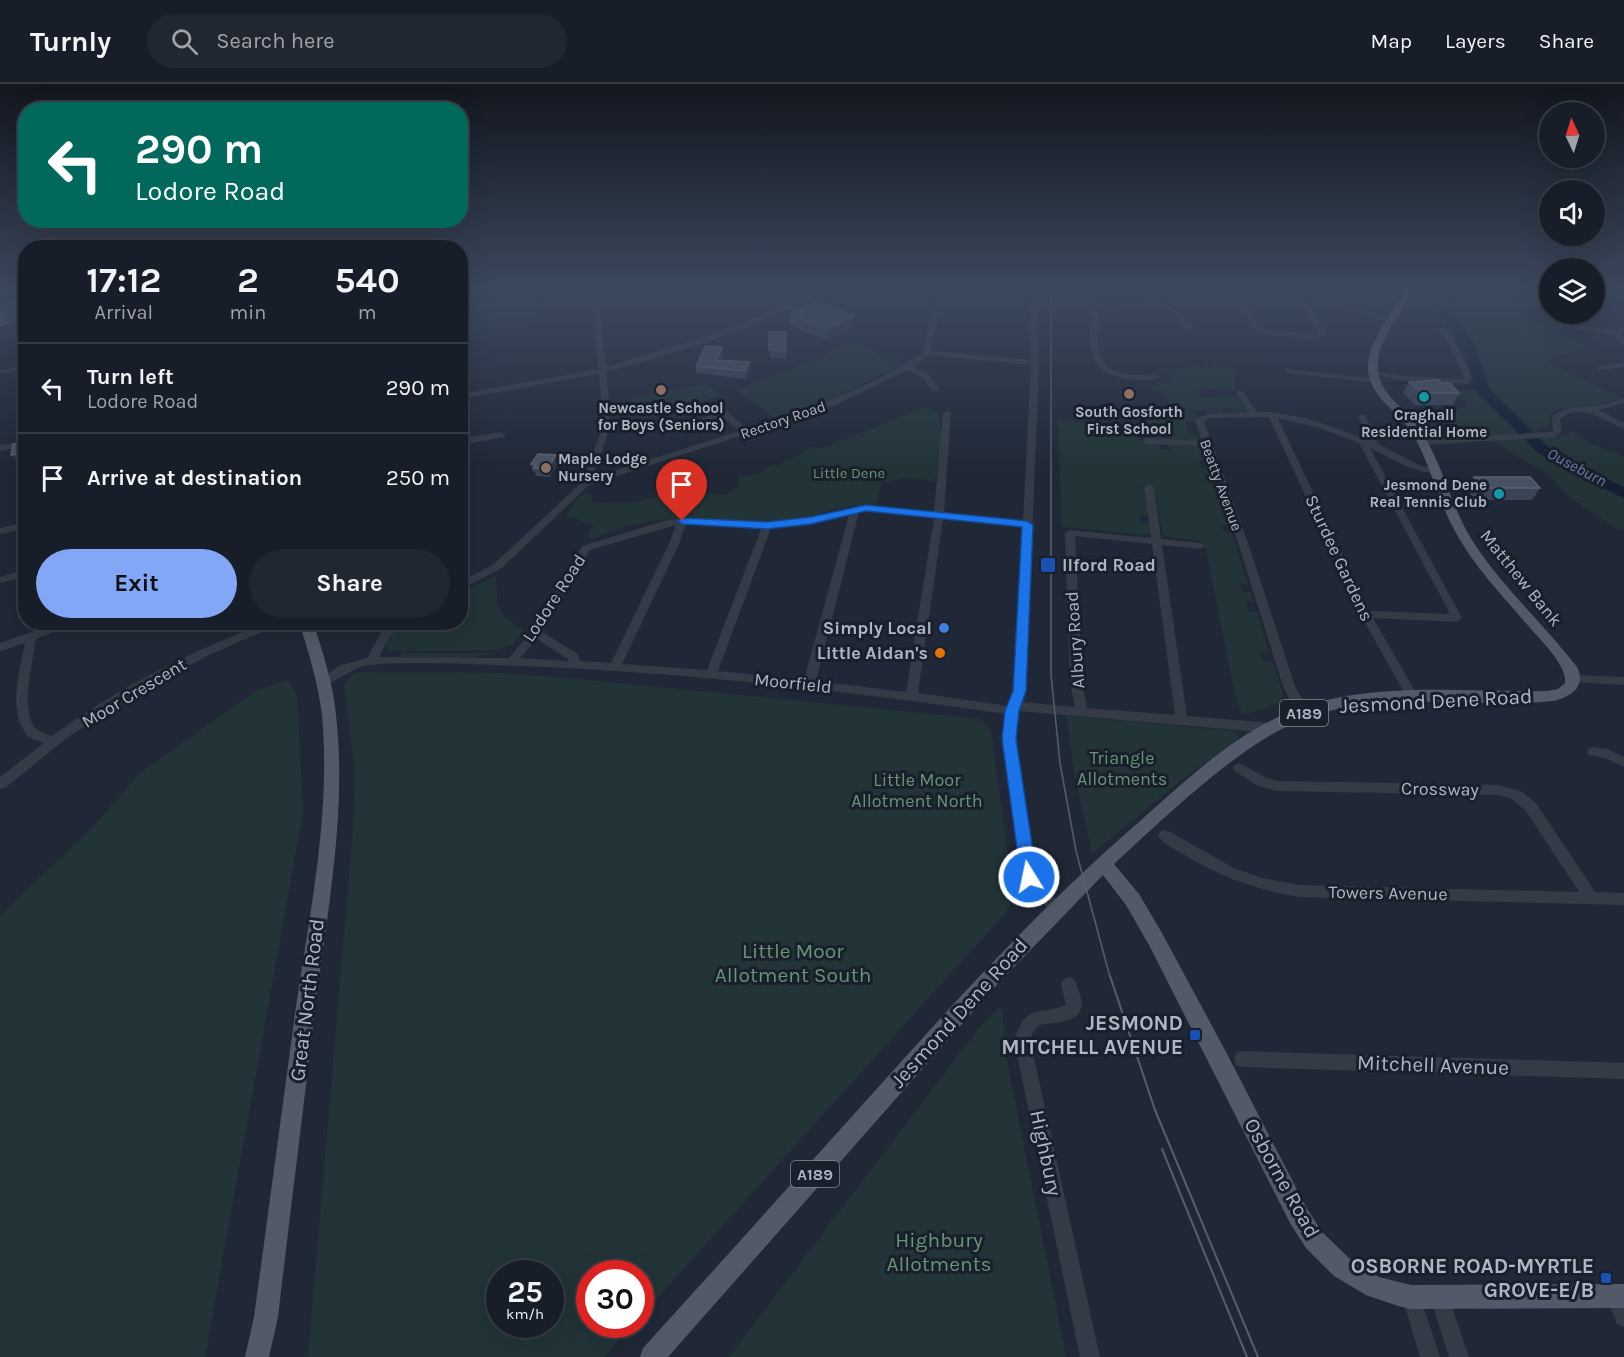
<!DOCTYPE html>
<style>
body{margin:0;font-family:Karla,sans-serif;background:#212731;color:#f1f3f6;height:100vh;display:flex;flex-direction:column;font-size:22px;white-space:nowrap}
*{box-sizing:border-box;margin:0}
p{font-size:20px;color:#9fa2a8}
.icon{flex:none;width:33px;height:33px;fill:none;stroke:currentColor;stroke-width:2;stroke-linecap:round;stroke-linejoin:round}
.map{position:relative;flex:1;overflow:hidden}
.details{position:absolute;left:18px;top:156px;width:450px;height:390px;display:flex;flex-direction:column;background:#181e29;border-radius:24px;box-shadow:0 6px 24px #0002,0 0 0 2px #363c46}
.details>*{flex:none}
.guide{position:absolute;left:18px;top:18px;width:450px;height:126px;border-radius:24px;box-shadow:0 6px 24px #0002,0 0 0 2px #363c46;background:#00695c;color:#fff;overflow:hidden}
.needle{width:39px;rotate:356deg}
.buttons{position:absolute;left:1539px;top:18px;display:grid;gap:12px}
.buttons a{display:grid;place-items:center;width:66px;height:66px;border-radius:50%;background:#181e29;box-shadow:0 6px 24px #0002,0 0 0 2px #363c46;font-size:30px}
.speed{position:absolute;left:486px;top:1176px;display:flex;gap:12px;font-size:30px;font-weight:700;text-align:center}
.speed>*{display:grid;place-content:center;width:78px;height:78px;border-radius:50%;background:#181e29;box-shadow:0 6px 24px #0002,0 0 0 2px #363c46;line-height:1}
.speed small{font-size:15px;font-weight:400}
.speed .limit{border:9px solid #d22;background:#fff;color:#111}
.pin{position:absolute;display:grid;place-items:center;width:51px;height:51px;color:#fff;margin:-62px -26px;border-radius:50% 50% 50% 0;rotate:-45deg;box-shadow:0 0 6px #0007}
.pin .icon{rotate:45deg}
.me{position:absolute;width:66px;margin:-33px;rotate:350deg;stroke-linejoin:round;filter:drop-shadow(0 0 4px #0008)}
.turn{display:flex;align-items:center;gap:21px;height:126px;padding:0 18px;font-size:27px}
.turn .icon{width:78px;height:78px;stroke-width:2.5}
.turn b{display:block;font-size:42px;line-height:51px}
.eta{display:flex;justify-content:space-evenly;align-items:center;height:102px;text-align:center}
.eta b{font-size:36px;font-weight:700;line-height:42px}
.action{display:flex;gap:12px;margin-top:auto;padding:12px 18px}
.action a{flex:1;height:69px;border-radius:36px;background:#81a7f6;color:#111;font-size:24px;font-weight:700;line-height:69px;text-align:center}
.action a+a{background:#212731;color:#f1f3f6}
ul{padding:0;list-style:none}
li{display:flex;align-items:center;gap:18px;height:90px;padding:0 18px;border-top:2px solid #363c46}
li div{flex:1}
li b{display:block;font-size:22px}
li em{font-style:normal}
header{display:flex;align-items:center;gap:36px;box-sizing:border-box;height:84px;padding:0 30px;background:#181e29;border-bottom:2px solid #363c46}
header strong{font-size:28px}
nav{display:flex;gap:33px;margin-inline-start:auto;font-size:21px}
.search{width:420px;height:54px;background:#212731;display:flex;align-items:center;gap:15px;box-sizing:border-box;padding:0 21px;border-radius:33px;color:#9fa2a8;font-size:22px}
.map>svg:first-child{display:block}
</style>
<header>
<strong>Turnly</strong>
<div class="search"><svg class="icon" aria-label="search" viewBox="0 0 24 24"><circle cx="10" cy="10" r="6"/><path d="M15 15l6 6"/></svg>Search here</div>
<nav><a>Map</a><a>Layers</a><a>Share</a></nav>
</header>
<div class="map">
<svg width="1624" height="1273" viewBox="0 0 1624 1273">
<rect width="100%" height="100%" fill="#202837"/>
<path fill="#223438" fill-rule="evenodd" d="M0 206H25V221L0 225Z
M461 206H544C543 221 543 232 527 238L461 248Z
M1417 206H1549V225L1519 223C1525 231 1532 239 1542 242 1548 244 1551 243 1557 247L1554 250 1582 260 1584 263 1551 274 1550 278 1619 314C1596 324 1573 319 1551 329L1548 342 1535 349 1467 352 1452 342 1451 334 1457 326 1468 321 1453 308 1476 306C1467 264 1459 235 1412 226Z
M851 258 902 280 838 312 777 336 736 306 796 283Z
M1220 280 1235 286V307L1219 304 1197 307 1202 314C1226 313 1234 305 1249 327L1235 328 1232 324 1222 325 1224 329H1208L1205 328 1207 325 1191 328 1197 331 1192 338H1185L1190 349 1196 350 1199 358 1152 355V352L1147 351 1144 346 1137 355 1147 360H1159L1161 366H1169L1171 371 1169 361H1201L1206 376 1199 377 1201 383H1209L1211 390 1204 389 1206 396 1213 397 1229 441H1222L1224 448 1232 449 1248 500H1240L1243 508 1251 509 1254 518H1246L1248 527 1257 528 1269 568 1260 567 1263 577 1273 578 1283 611 1279 619 1259 627 1242 630 1236 615 1205 460 1201 457 1168 453 1163 450 1154 402 1145 400 1142 403 1144 405 1148 430 1140 431 1141 438 1150 440 1151 448 1148 451 1062 443 1058 336 1144 346 1147 336H1154L1170 317 1160 307H1153L1151 303 1175 295 1164 286Z
M707 300 720 311 703 317 635 329 630 314Z
M925 323 937 329C947 346 939 377 935 397L907 394 881 398 877 421C847 417 821 433 791 436 718 441 662 421 592 456L586 452 594 442 566 431 578 414 585 409 592 411 593 419 638 418 678 404H686L699 409 725 411 739 402 738 394 759 389 768 382 782 380 784 377 794 374 811 363 823 364Z
M1572 347 1588 358 1624 373V445H1618L1570 414 1549 391 1492 357 1563 352Z
M496 492 497 519 505 533 524 548 511 561 496 566 389 567 385 563 392 549 404 539 460 538 461 508Z
M402 569H490L492 570 470 573 400 574Z
M362 588 500 589 578 595 981 635 991 646 1013 810 1007 827 641 1232 640 1190H590V1240L632 1241 604 1273H308L353 746 355 689 344 601 353 590ZM500 1190H550V1240H500Z
M288 596 297 612 303 728 205 1273H0V832L96 740 140 689 257 606Z
M1066 632 1235 647 1238 655 1189 690 1092 770 1075 692Z
M999 923 1002 926 1007 978 1066 1273H729L979 944Z"/>
<g fill="none" stroke-linecap="round" stroke-linejoin="round">
<path stroke="#141f34" stroke-width="2" d="M1391 300 1411 299
M1451 303 1482 305"/>
<path fill="#141f34" fill-rule="evenodd" d="M1440 206H1452L1447 224 1476 262 1489 304 1547 362 1584 384 1624 403V414L1572 390 1537 368 1477 308 1463 262 1435 224Z"/>
<path fill="#343b47" fill-rule="evenodd" d="M591 206H597L606 283 714 250 795 217 778 206H786L800 214 817 206H826C813 216 796 222 781 229 725 254 666 272 606 288L610 325 607 353 592 394 739 347 722 332 697 341 693 338 718 328 717 324H723L746 344C807 325 870 305 923 268L937 206H943L931 267 1031 276 1030 210 1026 206H1033L1036 210 1039 279 1026 607 1021 618 1075 623 1070 598 1065 449 1070 446 1151 454 1144 403 1149 400 1154 403 1161 455 1201 459 1206 462 1201 465 1162 461 1187 632 1271 639 1275 641 1277 644 1275 647 1271 649 1018 627 1015 655 1034 786 1040 800 1062 820 1064 824 1062 828 1057 830 1052 828 1030 808 1020 786 1003 655 1006 630C829 604 649 585 469 580 439 580 395 577 365 582 351 584 330 603 321 601L319 598 321 595 339 582 367 574 382 547 390 538H402L390 552 379 573 509 574 532 547 582 462 664 437 682 434 767 439 811 433 866 421 934 428 943 329 947 327 951 329 944 429 1023 438 1031 281 929 271 913 283 928 289 939 305 938 307H932L922 293 907 286 836 321 750 349 749 351H743L589 401 502 484 460 506V498L494 480 582 398 599 353 602 325 599 290 460 315V310L598 285ZM866 427 934 434 906 608 816 597 859 428ZM849 431 804 596 718 587 771 444 811 439ZM943 435 1023 443 1014 607 1008 622 918 609ZM686 440 761 445 707 586 622 580 679 460ZM676 441 669 460 611 579 580 577 578 570 542 548 590 466ZM1075 452 1152 460 1175 631 1087 624 1082 598ZM537 555 568 575V577L520 574Z
M954 206 1003 208 1022 206 1003 212Z
M1078 206H1086L1098 218 1115 219 1156 215 1167 219 1194 244 1187 246C1180 238 1172 227 1163 222 1153 215 1114 223 1099 222 1095 277 1096 293 1157 291L1161 293C1153 298 1139 296 1129 295 1081 289 1089 257 1093 220Z
M1236 206H1242L1258 242 1266 246 1316 251 1319 249 1295 210V206H1305L1330 219 1397 237 1393 239 1326 221 1301 210 1327 250 1317 255 1261 250 1251 243Z
M26 222V226L0 231V227Z
M1567 240 1614 246 1624 245V249L1620 250 1624 254V260L1612 250 1570 244H1567Z
M1439 244H1445L1458 263 1472 294 1468 300 1402 296 1370 289 1374 287 1402 292 1463 295 1464 294 1451 263 1438 246Z
M1624 279V283L1601 286 1597 284 1601 282Z
M26 281V285L0 290V286Z
M1286 285 1376 295 1380 297 1376 299 1289 289H1286Z
M1237 307H1243L1257 328C1295 327 1333 343 1367 356L1358 332 1365 330 1378 360 1421 382 1437 384 1438 386C1424 396 1385 371 1370 364L1462 534 1457 538 1373 534 1419 614 1417 617H1409L1360 530 1269 333 1210 334 1204 337 1249 462 1295 602C1299 612 1307 618 1313 627L1311 630H1303L1290 616 1283 602 1239 462 1204 362 1146 360 1142 357 1146 354 1202 357 1195 336 1196 334 1209 330 1249 328 1236 309ZM1278 334 1320 344 1359 359 1450 530 1369 527Z
M1624 314V319L1599 326 1624 339V345C1603 337 1582 317 1560 335L1562 347 1555 353 1423 361 1419 358 1423 355 1553 348 1552 334C1565 320 1584 324 1601 321 1609 320 1616 316 1624 314Z
M501 348 505 351 504 353 460 361V355Z
M26 357V362L0 367V361Z
M26 438V444L0 450V444Z
M26 485V492L0 499V493Z
M60 538H78L36 555C33 577 20 626 35 644 39 648 47 650 52 652 103 615 158 584 216 559 238 550 260 538 285 538L209 571 137 609 68 653 5 704 0 705V693L44 659C38 657 30 655 27 651 7 627 20 586 25 559L0 567V559Z
M1574 591 1624 593V601L1570 598 1568 595Z
M1593 663 1607 665 1624 673V683L1605 674 1589 671 1587 668 1589 665Z
M1239 679 1267 694 1277 697 1498 701 1521 707 1536 719 1595 808 1624 809V821L1300 813C1256 806 1218 792 1181 769 1173 764 1163 760 1158 752L1160 748 1165 746 1170 748 1234 784 1262 794 1300 801 1579 808 1526 727 1512 715 1498 711 1277 707 1258 702 1235 687 1233 684 1235 681Z
M1069 893 1074 895C1086 921 1087 934 1055 939 1049 940 1041 939 1037 943 1033 946 1031 952 1030 956L1100 1273H1080L1014 956C1028 917 1037 933 1066 921L1061 900 1064 895Z
M1242 967 1624 979V995L1242 983 1236 981 1234 975 1236 969Z
M1615 1203 1622 1205 1624 1211V1243L1617 1240 1606 1212 1608 1205Z
M1411 1204 1418 1206 1440 1273H1420L1402 1213 1404 1206Z
M1439 1204 1446 1206 1469 1273H1449L1430 1213 1432 1206Z"/>
<path fill="#525968" fill-rule="evenodd" d="M1404 206H1412C1401 231 1376 257 1378 285 1379 311 1407 325 1419 344 1443 379 1450 421 1472 456 1501 502 1544 540 1577 583 1587 603 1570 613 1553 617 1497 623 1440 615 1385 619 1355 621 1323 626 1296 638 1236 664 1163 735 1114 780L1139 810 1162 849 1225 966 1306 1123 1322 1148 1351 1176 1379 1193 1411 1201 1624 1200V1224L1411 1225 1398 1222 1366 1211 1334 1192 1306 1164 1290 1139 1149 861 1126 821 1103 791 991 907 668 1273H640L643 1264C717 1183 790 1101 864 1019 951 922 1039 824 1139 738 1183 699 1230 653 1285 630 1366 595 1461 609 1547 607L1558 605 1565 599C1568 583 1541 556 1530 544 1504 513 1474 483 1455 447 1437 415 1430 378 1411 347 1397 327 1368 311 1368 284 1368 256 1392 231 1404 206Z
M299 538H313C323 569 333 599 336 631 347 730 327 828 315 926 303 1028 290 1130 278 1233L269 1273H245L254 1233C268 1130 282 1026 296 923 310 827 331 729 322 631 318 599 309 569 299 538Z"/>
<path stroke="#565e6e" stroke-width="1.5" d="M1051 206V591L1060 679 1076 767 1110 893"/>
<path stroke="#565e6e" stroke-width="2" d="M1110 892 1155 1026 1258 1273
M1162 1065 1247 1273"/>
</g>
<path fill="#3b4456" d="M789 230 853 243 827 256 789 241Z
M769 248H786V274H770Z
M723 270 721 276 750 278V285L746 295 696 289V282Z
M1409 298 1441 299 1459 309 1453 321H1415L1403 309Z
M558 379 550 393 536 392 535 388H533L531 380Z
M1474 393 1540 404 1532 416H1476L1466 405Z"/>
<path fill="#2b3445" d="M19 217 26 228V250L0 255V241Z
M854 232 853 243 827 256V245Z
M723 263V270L717 283 716 276Z
M750 278V285L746 295 745 287Z
M25 369 26 378 17 379 11 371Z
M556 371 558 379 550 393 548 385Z"/>
<path fill="#475162" stroke="#576071" stroke-width="1.5" d="M19 217 17 237 0 241V221Z
M818 217 854 232 827 245 789 230Z
M769 248H786V267L769 266Z
M706 262 723 263 716 276 750 278 745 287 696 282Z
M1438 296 1441 299H1450L1459 309H1422L1409 298Z
M26 358V375H23L25 369 11 371 13 360Z
M538 370 556 371 548 385 534 384 536 380H531Z
M1474 393H1530L1540 404H1484Z"/>
<linearGradient id="sky" x2="0" y2="1"><stop stop-color="#12161e"/><stop offset="0.54" stop-color="#3c485e"/><stop offset="1" stop-color="#3c485e" stop-opacity="0"/></linearGradient>
<rect width="1624" height="384" fill="url(#sky)"/>
<path fill="#1a73e8" stroke="#114b97" stroke-width="1.5" d="M866 421 1027 437 1033 441 1026 607 1019 627 1016 655 1037 793 1034 798 1029 800 1023 798 1021 793 1002 655 1005 627 1013 607 1022 443 866 427 811 440 767 445 682 440 677 437 682 434 767 438 811 433Z"/>
<g fill="#8d6e63" stroke="#19202c" stroke-width="2">
<circle cx="661" cy="306" r="6"/>
<circle cx="1129" cy="310" r="6"/>
<circle cx="546" cy="384" r="6"/>
</g>
<g fill="#0f9aa8" stroke="#19202c" stroke-width="2">
<circle cx="1424" cy="313" r="6"/>
<circle cx="1499" cy="410" r="6"/>
</g>
<g fill="#1a4fb4" stroke="#19202c" stroke-width="2">
<rect x="1040" y="473" width="16" height="16" rx="3"/>
<rect x="1189" y="945" width="12" height="12" rx="3"/>
<rect x="1600" y="1188" width="12" height="12" rx="3"/>
</g>
<circle fill="#3f7fe0" stroke="#19202c" stroke-width="2" cx="944" cy="544" r="6"/>
<circle fill="#e8710a" stroke="#19202c" stroke-width="2" cx="940" cy="569" r="6"/>
<g text-anchor="middle" dominant-baseline="central" stroke-width="6" stroke-linejoin="round" paint-order="stroke">
<g font-size="15" font-weight="bold" fill="#aeb5c4" stroke="#19202c">
<text x="661" y="324">Newcastle School<tspan x="661" dy="17">for Boys (Seniors)</tspan></text>
<text x="1129" y="328">South Gosforth<tspan x="1129" dy="17">First School</tspan></text>
<text x="1424" y="331">Craghall<tspan x="1424" dy="17">Residential Home</tspan></text>
<text x="558" y="375" text-anchor="start">Maple Lodge<tspan x="558" dy="17">Nursery</tspan></text>
<text x="1487" y="401" text-anchor="end">Jesmond Dene<tspan x="1487" dy="17">Real Tennis Club</tspan></text>
</g>
<g font-size="15" fill="#aeb5c4" stroke="#19202c">
<text transform="translate(783 336) rotate(-19)">Rectory Road</text>
<text transform="translate(1221 401) rotate(70)">Beatty Avenue</text>
</g>
<g font-size="15" fill="#669474" stroke="#19202c">
<text x="849" y="389">Little Dene</text>
</g>
<g font-size="16" font-style="italic" fill="#677da3" stroke="#19202c">
<text transform="translate(1577 383) rotate(28)">Ouseburn</text>
</g>
<g fill="#19202c" stroke="#818896" stroke-width="1.5">
<rect x="1280" y="616" width="48" height="26" rx="4.5"/>
<rect x="791" y="1077" width="48" height="26" rx="4.5"/>
</g>
<g font-size="16" font-weight="bold" fill="#aeb5c4">
<text x="1304" y="629">A189</text>
<text x="815" y="1090">A189</text>
</g>
<g font-size="18" fill="#aeb5c4" stroke="#19202c">
<text transform="translate(1339 474) rotate(65)">Sturdee Gardens</text>
<text transform="translate(1521 494) rotate(51)">Matthew Bank</text>
<text transform="translate(554 514) rotate(-57)">Lodore Road</text>
<text transform="translate(1075 556) rotate(-94)">Albury Road</text>
<text transform="translate(793 599) rotate(6)">Moorfield</text>
<text transform="translate(134 609) rotate(-31)">Moor Crescent</text>
<text transform="translate(1440 705) rotate(1)">Crossway</text>
<text transform="translate(1388 809) rotate(1)">Towers Avenue</text>
</g>
<g font-size="18" font-weight="bold" fill="#aeb5c4" stroke="#19202c" text-anchor="end">
<text x="1062" y="481" text-anchor="start">Ilford Road</text>
<text x="932" y="544">Simply Local</text>
<text x="928" y="569">Little Aidan's</text>
</g>
<g font-size="18" fill="#669474" stroke="#19202c">
<text x="1122" y="674">Triangle<tspan x="1122" dy="21">Allotments</tspan></text>
<text x="917" y="696">Little Moor<tspan x="917" dy="21">Allotment North</tspan></text>
</g>
<g font-size="21" fill="#aeb5c4" stroke="#19202c">
<text transform="translate(1436 617) rotate(-3)">Jesmond Dene Road</text>
<text transform="translate(307 916) rotate(-83)">Great North Road</text>
<text transform="translate(959 929) rotate(-48)">Jesmond Dene Road</text>
<text transform="translate(1433 981) rotate(2)">Mitchell Avenue</text>
<text transform="translate(1046 1069) rotate(78)">Highbury</text>
<text transform="translate(1282 1094) rotate(61)">Osborne Road</text>
</g>
<g font-size="21" fill="#669474" stroke="#19202c">
<text x="793" y="867">Little Moor<tspan x="793" dy="24">Allotment South</tspan></text>
<text x="939" y="1156">Highbury<tspan x="939" dy="24">Allotments</tspan></text>
</g>
<g font-size="21" font-weight="bold" fill="#aeb5c4" stroke="#19202c" text-anchor="end">
<text x="1183" y="939">JESMOND<tspan x="1183" dy="24">MITCHELL AVENUE</tspan></text>
<text x="1594" y="1182">OSBORNE ROAD-MYRTLE<tspan x="1594" dy="24">GROVE-E/B</tspan></text>
</g>
</g>
</svg>
<div class="buttons">
<a><svg class="needle" viewBox="-14 -14 28 28"><path d="M0-13l5 13h-10z" fill="#e53935"/><path d="M0 13l5-13h-10z" fill="#9fa2a8"/></svg></a>
<a><svg class="icon" aria-label="sound" viewBox="0 0 24 24"><path d="M4 9h4l5-4v14l-5-4H4zM17 9q2 3 0 6"/></svg></a>
<a><svg class="icon" aria-label="layers" viewBox="0 0 24 24"><path d="M12 4l9 5-9 5-9-5zM3 14l9 5 9-5"/></svg></a>
</div>
<div class="speed"><div>25<small>km/h</small></div><div class="limit">30</div></div>
<div class="pin" style="left:682px;top:437px;background:#d93025"><svg class="icon" aria-label="arrive" viewBox="0 0 24 24"><path d="M6 21V4h12l-3 4 3 4H6"/></svg></div>
<svg class="me" style="left:1029px;top:793px" viewBox="-20 -20 40 40"><circle r="17" fill="#1a73e8" stroke="#fff" stroke-width="3"/><path d="M0-11L8 9 0 5-8 9z" fill="#fff"/></svg>
<div class="guide">
<div class="turn"><svg class="icon" aria-label="left" viewBox="0 0 24 24"><path d="M17 20v-9H6M10 6l-5 5 5 5"/></svg><div><b>290 m</b>Lodore Road</div></div>
</div>
<section class="details">
<div class="eta">
<div><b>17:12</b><p>Arrival</p></div>
<div><b>2</b><p>min</p></div>
<div><b>540</b><p>m</p></div>
</div>
<ul>
<li><svg class="icon" aria-label="left" viewBox="0 0 24 24"><path d="M17 20v-9H6M10 6l-5 5 5 5"/></svg><div><b>Turn left</b><p>Lodore Road</p></div><em>290 m</em></li>
<li><svg class="icon" aria-label="arrive" viewBox="0 0 24 24"><path d="M6 21V4h12l-3 4 3 4H6"/></svg><div><b>Arrive at destination</b></div><em>250 m</em></li>
</ul>
<div class="action"><a>Exit</a><a>Share</a></div>
</section>
</div>
